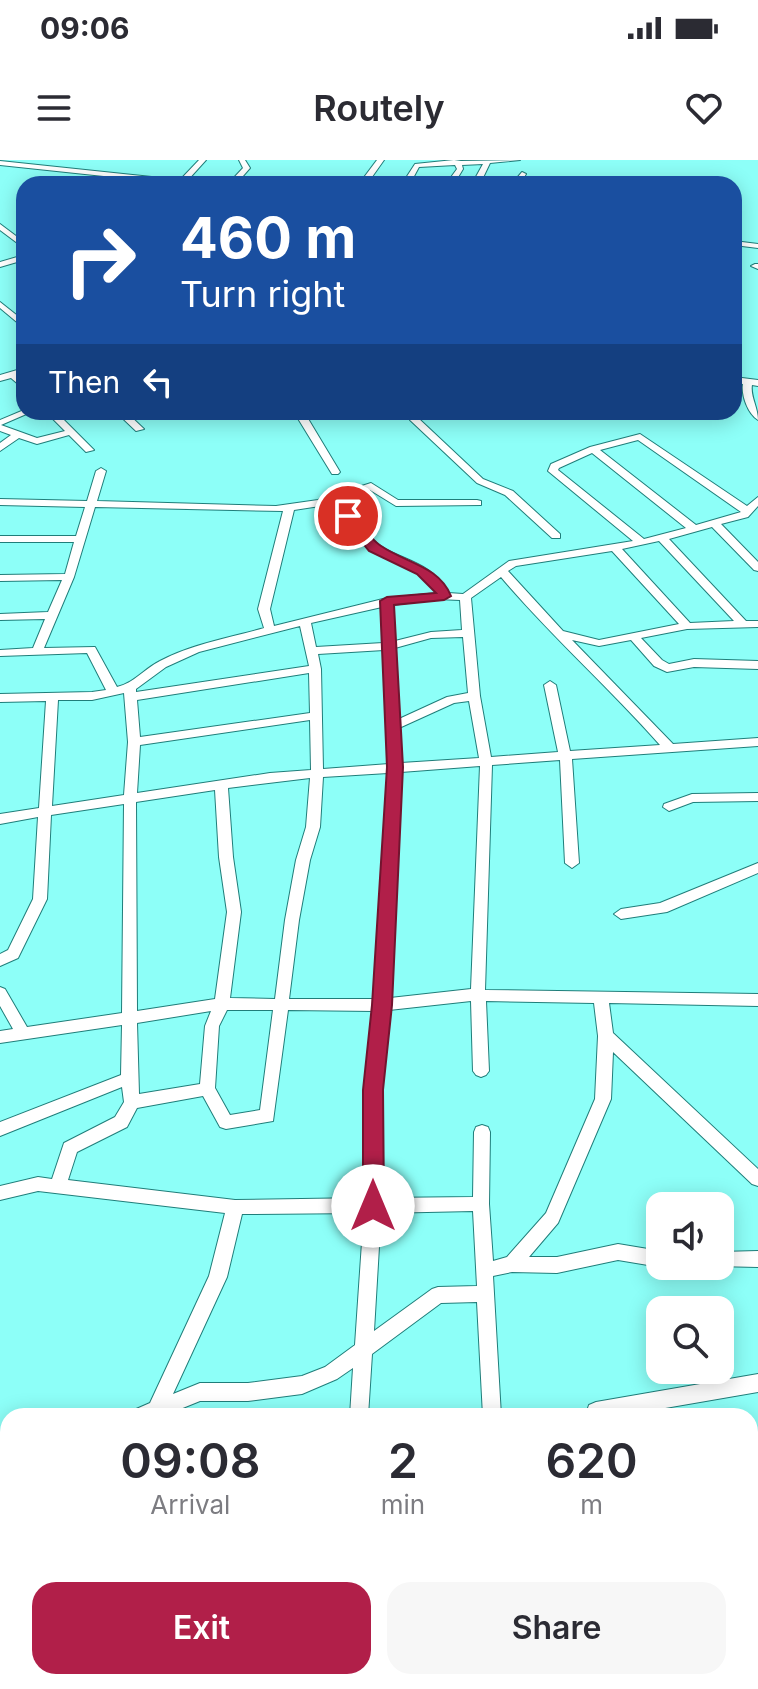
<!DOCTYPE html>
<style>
body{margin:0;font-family:Inter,sans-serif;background:#f7f7f7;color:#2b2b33;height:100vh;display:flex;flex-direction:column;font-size:30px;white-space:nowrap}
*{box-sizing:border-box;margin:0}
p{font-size:26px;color:#7c7c81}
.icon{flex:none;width:44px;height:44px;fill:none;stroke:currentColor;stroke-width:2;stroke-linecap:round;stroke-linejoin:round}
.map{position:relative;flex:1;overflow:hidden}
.drawer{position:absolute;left:0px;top:1248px;width:758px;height:282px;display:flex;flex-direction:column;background:#fff;border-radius:24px 24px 0 0;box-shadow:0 4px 20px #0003}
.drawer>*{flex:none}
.top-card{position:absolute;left:16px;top:16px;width:726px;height:244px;border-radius:24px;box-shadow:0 4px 20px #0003;background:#1a4fa0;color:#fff;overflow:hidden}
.buttons{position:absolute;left:646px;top:1032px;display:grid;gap:16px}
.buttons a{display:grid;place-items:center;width:88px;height:88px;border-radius:16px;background:#fff;box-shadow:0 4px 20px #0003;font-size:40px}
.pin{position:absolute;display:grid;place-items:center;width:68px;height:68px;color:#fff;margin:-34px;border:4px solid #fff;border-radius:50%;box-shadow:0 2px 8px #0007}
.me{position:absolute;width:88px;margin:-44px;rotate:0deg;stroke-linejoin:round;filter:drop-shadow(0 0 6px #0008)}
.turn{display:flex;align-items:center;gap:28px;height:168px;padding:0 32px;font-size:36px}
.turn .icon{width:104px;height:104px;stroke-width:2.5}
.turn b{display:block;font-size:56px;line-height:68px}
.then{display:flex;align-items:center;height:76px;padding:0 32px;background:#0003;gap:16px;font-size:30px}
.eta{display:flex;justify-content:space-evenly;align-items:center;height:136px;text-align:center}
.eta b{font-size:48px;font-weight:600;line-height:56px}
.button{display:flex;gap:16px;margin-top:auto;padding:16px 32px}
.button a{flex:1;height:92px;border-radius:24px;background:#b11f49;color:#fff;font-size:32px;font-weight:600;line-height:92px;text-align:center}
.button a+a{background:#f7f7f7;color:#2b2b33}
.status{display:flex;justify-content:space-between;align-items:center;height:56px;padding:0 40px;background:#fff;direction:ltr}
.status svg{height:22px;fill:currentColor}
header{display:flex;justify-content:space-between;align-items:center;height:104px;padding:0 32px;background:#fff;font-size:36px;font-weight:600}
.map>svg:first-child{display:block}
</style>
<div class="status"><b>09:06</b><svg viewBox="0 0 49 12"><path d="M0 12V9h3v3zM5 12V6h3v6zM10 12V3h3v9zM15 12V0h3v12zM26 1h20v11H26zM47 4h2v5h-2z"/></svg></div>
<header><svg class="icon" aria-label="menu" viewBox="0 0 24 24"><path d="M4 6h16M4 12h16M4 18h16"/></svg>Routely<svg class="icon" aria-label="heart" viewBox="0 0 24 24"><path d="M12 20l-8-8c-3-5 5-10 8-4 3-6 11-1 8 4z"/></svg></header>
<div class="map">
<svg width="758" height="1529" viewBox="0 0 758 1529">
<rect width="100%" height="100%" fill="#8dfff8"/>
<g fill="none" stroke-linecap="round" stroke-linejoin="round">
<g stroke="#207e7a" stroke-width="2">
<path id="minor" d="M199 0H206L187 21 203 24H179L0 5V1L180 20Z
M239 0H245L250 8 236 24H228L243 8Z
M377 0H384L367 24H359Z
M454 0 461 1 520 0 490 3 480 24H472L483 4 462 5 463 9 454 24H446L457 9 455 5 419 7 412 20 433 24H402L415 4Z
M522 12 526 14 520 24H512Z
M0 64 24 82V88L0 70Z
M734 81 758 84V88L734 85Z
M24 95V100L0 107V102Z
M755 104H758V109L751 106Z
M0 142 24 161V168L0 148Z
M24 208V214L19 215 24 221V229L11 218 0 221V215Z
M734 217 758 220V226L752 225C750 236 758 247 758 260 748 254 741 235 743 224L734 223Z
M24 250V252H31L1 265 37 278 65 271 46 252H56L94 290 86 292 69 275 37 284 19 278 0 291V283L11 275 0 271V260Z
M116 252H126L144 269 136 271Z
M294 252H304L340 312 338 314H332Z
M406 252H416L417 257 483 319 513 331 560 374V378H552L505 335 477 323 410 260Z
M640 274 747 346 758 337V346L748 357 721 364 758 402V411L754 410 712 367 669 379 746 461H758V467L687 469 641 478 662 500 669 504 694 499 758 501V509L694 507 667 512 654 506 631 480 599 486 572 480 673 584 758 578V586L572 599 579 703 572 708 565 703 560 600 492 605 485 830 758 834V846L609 843 613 873 758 1009V1026L752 1024 613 892 611 939 558 1063 529 1097H557L618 1084 660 1091V1106H662L660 1107 618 1100 557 1113 512 1112 493 1116 501 1256H483L477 1142 441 1143 372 1194 368 1256H350L353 1208 337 1219 302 1234 248 1241H200L163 1256H132L134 1250 150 1243 209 1116 225 1053 38 1031 0 1040V1026L38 1017 52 1019 64 983 115 957 124 942 122 927 0 976V962L121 915 122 865 0 883V871L13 869 0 846V827L5 829 27 867 122 853 124 644 51 655 47 739 18 798 0 806V794L8 790 33 739 38 657 0 664V654L39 648 46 541 0 542V534L92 532 106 530 87 493 0 496V490L33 488 45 459 0 460V454L48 452 62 420 0 421V415L65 414 74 382H0V376H76L85 347 0 345V339L87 341 96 311 101 308 106 311 97 341 276 346 318 340 371 323 398 340H477L481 341V345L396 346 370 330 352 336C365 411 422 383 448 433L463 434 509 401 633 381 548 311 551 304 590 287ZM638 280 741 352 696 365 600 290ZM592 293 686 368 644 379 558 310 559 308ZM342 339C355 412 415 389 437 433L387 438 274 466 270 449 294 350 320 346ZM95 347 283 351 258 449 264 468C229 478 192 484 160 501 144 509 134 523 117 527L95 487 44 488 74 417ZM659 381 734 461 690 463 622 389ZM612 391 679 464 599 480 563 471 508 411 516 406ZM501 417C551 476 608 526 660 585L570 591 556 525 550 521 544 525 558 592 491 597 480 536 471 438ZM437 439 460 440 462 470 431 472 395 481 393 445ZM382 447 383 483 316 487 311 463ZM300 466 309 506 136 532V529L166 507 199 492ZM463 477 468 533 447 537 399 559 395 488 431 478ZM384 490 389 604 323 609 321 509 318 494ZM309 513 310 553 140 577 137 540ZM124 533 128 582 124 635 52 646 58 540H92ZM469 541 479 598 401 603 399 568 454 543ZM310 560 311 610 270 613 137 633 140 585ZM480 606 471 829 390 838 401 612ZM388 613 375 839H289L299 760 310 700 320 667 323 617ZM310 618 306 667 296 700 285 760 275 839 230 838 241 752 233 697 228 628ZM215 630 219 697 227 752 215 839 137 851 136 642ZM471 841 473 911 476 915 481 917 486 915 489 911 486 841 594 843 598 876 595 939 546 1053 507 1097 493 1101 489 1044 490 972 488 967 482 965 476 967 474 972 473 1037 381 1038V930L389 850ZM227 850H273L260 950 230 955 215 928 219 866ZM288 850 374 851 365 930V1038L235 1040 68 1020 77 992 127 967 137 948 203 936 220 967 226 969 273 961ZM211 851 205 866 200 924 139 934 137 863ZM473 1051 477 1126 438 1127 432 1129 374 1171 381 1053ZM364 1053 355 1185 325 1207 302 1216 248 1223H200L173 1234 227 1117 242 1054Z
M758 633V641L693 642 669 651 663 647 664 644 692 634Z
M758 703V713L667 752 621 759 614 754 621 749 660 743Z
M758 1091V1107L715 1106H720V1092Z
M758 1214V1232L619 1256H589L587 1251 589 1245 596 1242Z
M8 1283V1301L0 1303V1285Z
M758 1352V1372L750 1374V1354Z
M758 1502V1522L753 1523 756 1529H734L731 1522H750V1503Z
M64 1522H86L85 1529H63Z
M349 1522H371V1529H349Z
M650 1522H707L704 1529H647Z"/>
</g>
<use href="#minor" fill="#fff" fill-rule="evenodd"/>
</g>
<path fill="#b11f49" stroke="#73142f" stroke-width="2" d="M343 353H353C361 363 370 379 381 386 406 403 439 406 451 436L444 440 394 445 403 607 392 845 383 930 384 1046 381 1052 373 1055 366 1052 363 1046V930L372 845 387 607 380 441 387 437 436 433 417 414 369 391 341 356Z"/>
</svg>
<div class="buttons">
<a><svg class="icon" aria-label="sound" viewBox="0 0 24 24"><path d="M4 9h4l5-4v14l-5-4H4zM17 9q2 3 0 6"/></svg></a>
<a><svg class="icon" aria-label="search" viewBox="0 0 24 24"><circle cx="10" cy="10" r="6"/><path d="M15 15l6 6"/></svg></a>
</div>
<div class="pin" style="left:348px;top:356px;background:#d93025"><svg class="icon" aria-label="arrive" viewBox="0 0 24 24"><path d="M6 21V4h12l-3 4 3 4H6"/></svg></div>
<svg class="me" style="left:373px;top:1046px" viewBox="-20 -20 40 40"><circle r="19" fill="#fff"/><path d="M0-13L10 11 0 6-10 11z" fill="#b11f49"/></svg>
<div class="top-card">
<div class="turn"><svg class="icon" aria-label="right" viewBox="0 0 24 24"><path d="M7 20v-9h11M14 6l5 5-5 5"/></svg><div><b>460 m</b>Turn right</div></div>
<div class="then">Then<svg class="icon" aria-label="left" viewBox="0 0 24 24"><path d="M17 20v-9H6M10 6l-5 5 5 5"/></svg></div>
</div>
<section class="drawer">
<div class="eta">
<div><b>09:08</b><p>Arrival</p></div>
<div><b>2</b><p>min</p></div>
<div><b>620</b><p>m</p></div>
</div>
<div class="button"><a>Exit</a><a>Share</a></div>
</section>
</div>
